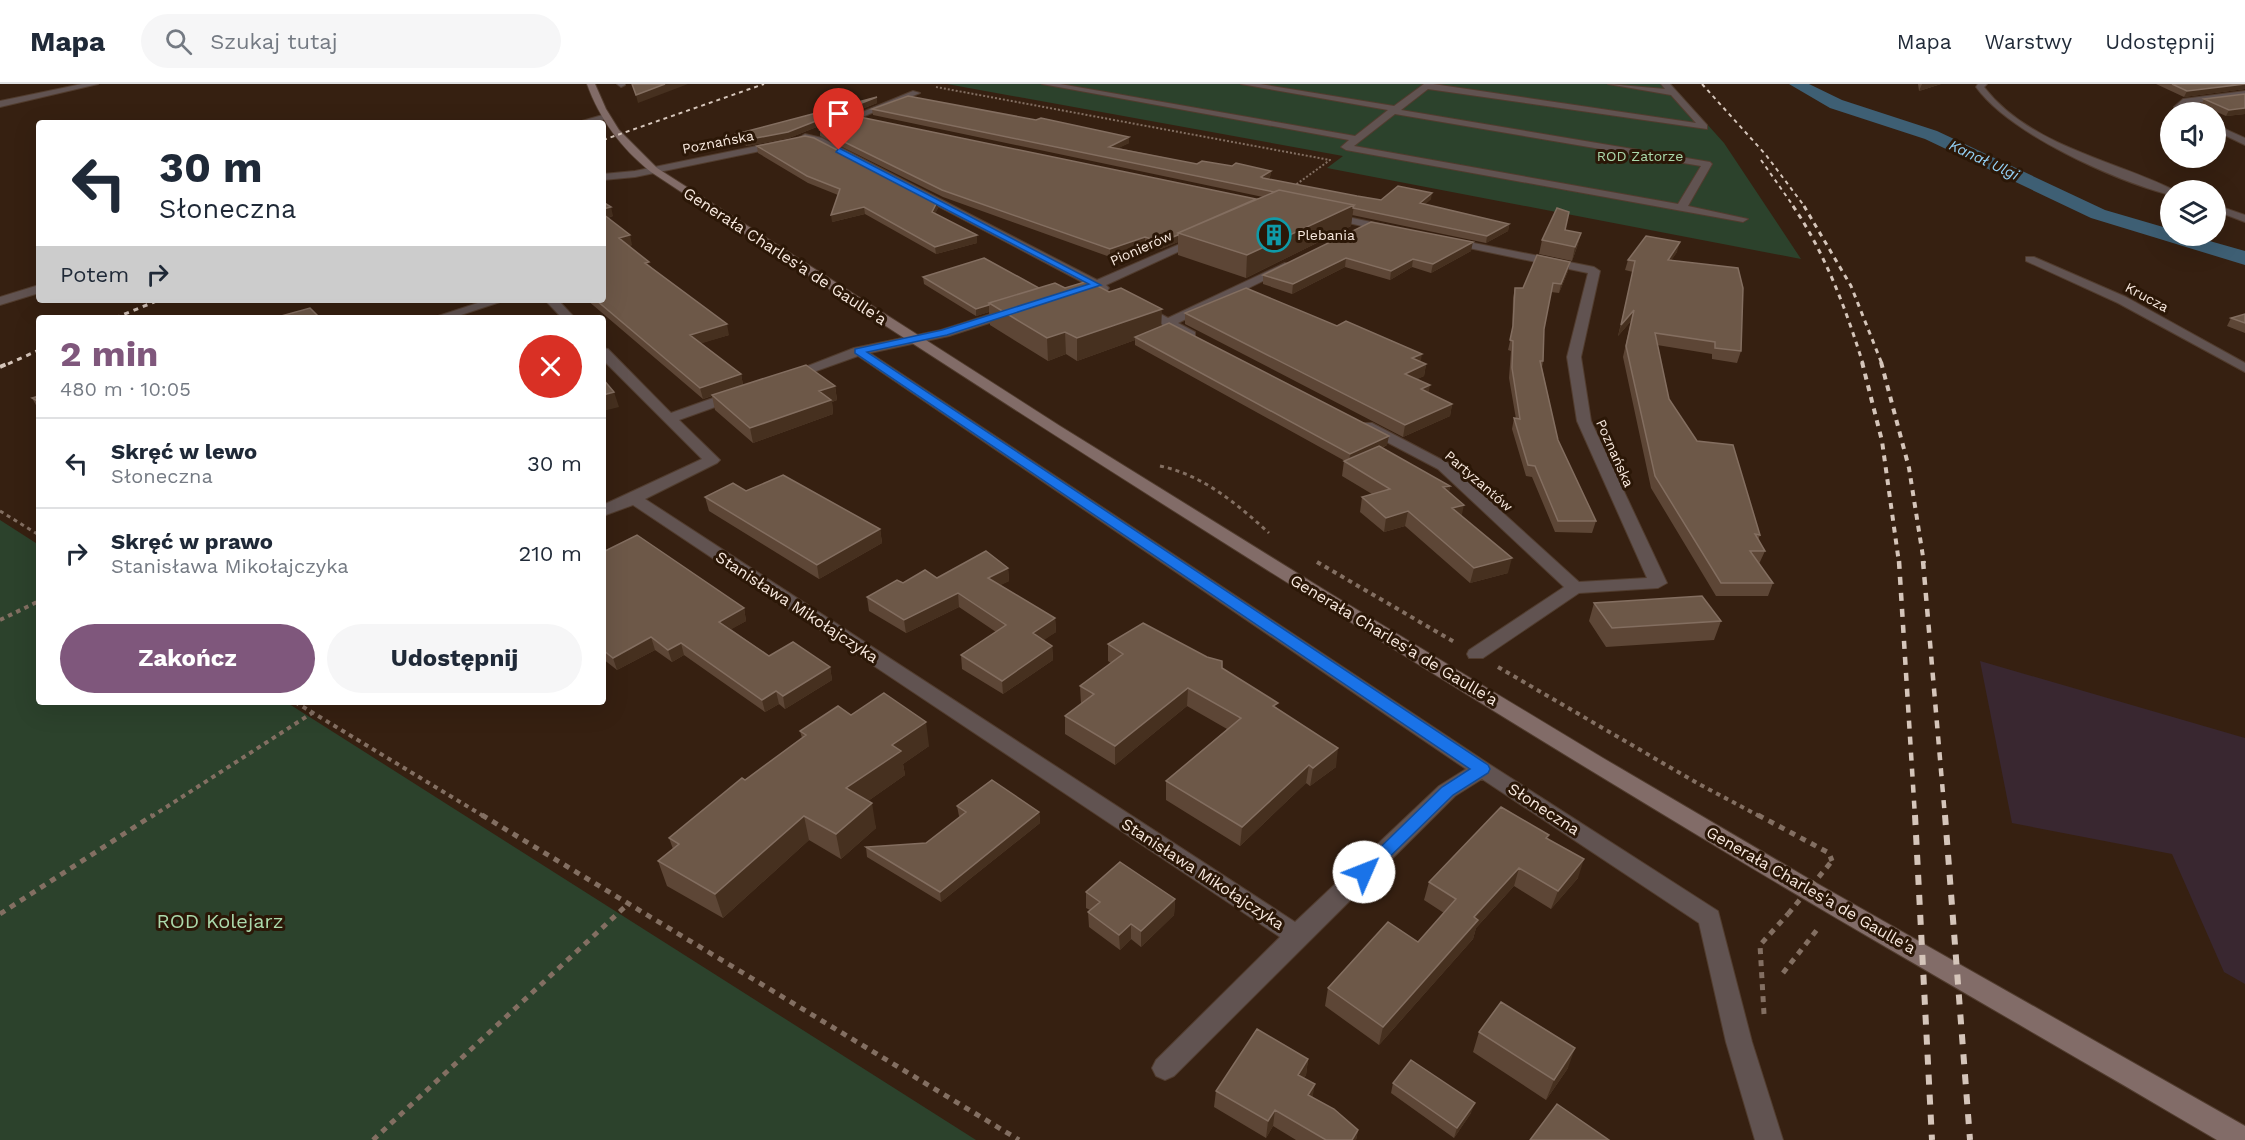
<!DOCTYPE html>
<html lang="pl">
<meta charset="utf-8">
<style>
body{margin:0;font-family:"Work Sans",sans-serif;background:#f6f6f7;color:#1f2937;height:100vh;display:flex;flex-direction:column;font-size:22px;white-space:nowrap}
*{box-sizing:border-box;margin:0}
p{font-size:20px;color:#747a83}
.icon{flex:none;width:33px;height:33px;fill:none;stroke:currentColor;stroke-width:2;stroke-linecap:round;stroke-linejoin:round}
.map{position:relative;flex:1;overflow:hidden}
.details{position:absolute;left:36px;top:231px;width:570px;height:390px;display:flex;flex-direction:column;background:#fff;border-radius:6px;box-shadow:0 6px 24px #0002}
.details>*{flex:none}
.guide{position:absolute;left:36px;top:36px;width:570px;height:183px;border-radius:6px;box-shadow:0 6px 24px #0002;background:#fff;color:#1f2937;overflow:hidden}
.buttons{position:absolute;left:2160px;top:18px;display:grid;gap:12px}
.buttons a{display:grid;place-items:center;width:66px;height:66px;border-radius:50%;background:#fff;box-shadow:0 6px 24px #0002;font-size:30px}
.pin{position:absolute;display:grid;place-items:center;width:51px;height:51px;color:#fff;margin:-62px -26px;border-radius:50% 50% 50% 0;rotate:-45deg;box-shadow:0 0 6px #0007}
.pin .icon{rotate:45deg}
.me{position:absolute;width:66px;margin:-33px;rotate:46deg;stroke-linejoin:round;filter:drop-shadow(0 0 4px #0008)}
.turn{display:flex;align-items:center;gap:21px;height:126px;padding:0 24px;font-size:27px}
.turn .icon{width:78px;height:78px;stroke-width:2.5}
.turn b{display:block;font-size:42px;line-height:51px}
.then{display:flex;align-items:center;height:57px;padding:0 24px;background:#0003;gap:12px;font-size:22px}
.round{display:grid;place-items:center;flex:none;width:63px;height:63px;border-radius:32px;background:#f6f6f7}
.summary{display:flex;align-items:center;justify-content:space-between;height:102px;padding:0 24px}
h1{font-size:36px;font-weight:700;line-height:45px;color:#7f577c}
.primary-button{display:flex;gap:12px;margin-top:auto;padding:12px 24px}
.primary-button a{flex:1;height:69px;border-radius:36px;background:#7f577c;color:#fff;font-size:24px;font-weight:700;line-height:69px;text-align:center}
.primary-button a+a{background:#f6f6f7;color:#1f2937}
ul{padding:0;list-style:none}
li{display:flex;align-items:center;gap:18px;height:90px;padding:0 24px;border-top:2px solid #e0e1e3}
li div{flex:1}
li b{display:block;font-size:22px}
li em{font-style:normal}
header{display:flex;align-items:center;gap:36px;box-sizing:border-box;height:84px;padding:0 30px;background:#fff;border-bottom:2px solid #e0e1e3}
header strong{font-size:28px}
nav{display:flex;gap:33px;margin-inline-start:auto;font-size:21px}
.search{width:420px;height:54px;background:#f6f6f7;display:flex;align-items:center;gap:15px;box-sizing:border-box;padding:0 21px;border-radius:33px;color:#747a83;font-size:22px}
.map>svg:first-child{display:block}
</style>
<header>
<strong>Mapa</strong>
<div class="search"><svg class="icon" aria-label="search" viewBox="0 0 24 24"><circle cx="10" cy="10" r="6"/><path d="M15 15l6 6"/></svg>Szukaj tutaj</div>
<nav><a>Mapa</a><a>Warstwy</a><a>Udostępnij</a></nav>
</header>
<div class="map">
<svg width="2245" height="1056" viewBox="0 0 2245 1056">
<rect width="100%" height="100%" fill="#362011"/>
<path fill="#392730" d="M1980 577 2245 654V900L2224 888 2172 770 2012 739Z"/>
<path fill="#2c422c" d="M947 0H1671L1724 59 1801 175 1327 84 1343 72Z
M0 436 39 461V618H286L976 1056H0Z"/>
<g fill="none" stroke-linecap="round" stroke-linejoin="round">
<path fill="#3e5f74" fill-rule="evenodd" d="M1789 0H1809L1842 16 1937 47 2105 126 2170 145V152H2192L2245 167V181L2091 134 1925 55 1830 24Z"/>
<g stroke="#513c2e" stroke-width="2">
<path id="lane" d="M617 0H625V1L621 3Z
M1042 0H1060L1355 52 1388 26 1241 0H1260L1394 22 1424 0H1433L1696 39 1671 11 1608 0 1665 5 1661 0H1670L1707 41V45L1428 5 1401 26 1710 78 1712 80 1688 122 1748 135 1743 138 1346 66 1341 63 1349 56ZM1395 30 1701 82 1678 120 1354 62Z"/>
</g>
<g stroke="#513c2e" stroke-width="2">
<path id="street" d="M82 0H98L0 23V17Z
M1978 0H1987L1984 3C2030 62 2111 75 2174 106H2170V111C2114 96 2010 50 1976 3Z
M913 7 920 9 838 43 831 41Z
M2245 7V13L2186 20 2183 23 2187 28H2179L2174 23 2183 15Z
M606 30 609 31V35L575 39Z
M2216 41 2245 54V61L2216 47Z
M805 50 822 54 1097 196 1196 153 1206 155 1106 201 1109 204 1107 207 1096 205 1069 211V205L1086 200 816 58 802 55 800 53Z
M781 57 784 58V62L635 93 603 96V90L635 87Z
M2216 121 2245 131V138L2216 127Z
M1329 129 1390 142 1395 145 1390 148 1325 134V130Z
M1449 154 1594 183 1600 187 1581 273 1591 337 1667 499 1658 504 1579 509 1483 574H1469L1467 570 1469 566 1564 503 1438 385 1362 345 1360 342 1362 339H1372L1448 379 1579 498 1647 494 1577 337 1567 273 1588 189 1445 159 1443 157Z
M2026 173H2034L2126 213 2245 279V288L2118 219 2026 177Z
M1285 179 1289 180V184L1178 239 1195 248V254H1185L1134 224 1136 221H1144L1168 234Z
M39 201V209L0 221V213Z
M487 216H506L452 234H432Z
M545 216H558L575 234H562Z
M1013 223 1019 227 1017 230 949 252 870 269 1489 680 1718 827 1752 958 1783 1056H1755L1726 958 1699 839 1482 695 1455 712 1174 992 1165 996 1156 992 1152 984 1156 976 1280 853 633 421 603 432V421L702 375 603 276V264L608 265 671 329 730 308H740V314L679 336 717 373 720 376 717 379 645 415 1295 838 1439 702 1466 685 858 272 794 295 789 296 782 292 854 264 941 246Z"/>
</g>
<g stroke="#513c2e" stroke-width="2">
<path id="secondary" d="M587 0H595L606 25 619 46 657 84 1060 342 1331 510 1603 674 1804 792 2245 1042V1056H2217C2053 959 1886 865 1722 766 1360 548 1003 321 651 88 621 64 600 36 587 0Z"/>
</g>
<path stroke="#836f62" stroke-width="2" stroke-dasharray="2 2" stroke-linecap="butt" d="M936 3 1330 76 1294 102"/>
<path stroke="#836f62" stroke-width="3" stroke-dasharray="4 4" stroke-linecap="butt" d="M1160 382C1203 391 1237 420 1269 449
M0 427 39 451"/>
<path stroke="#836f62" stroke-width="4" stroke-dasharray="4.5 4.5" stroke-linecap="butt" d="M1317 478 1456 559
M0 536 39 517
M1498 583 1697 699 1761 733
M295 618 485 733
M151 733 312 629"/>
<path stroke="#836f62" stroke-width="5" stroke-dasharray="6 6" stroke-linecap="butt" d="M482 731 1019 1056
M1758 731 1829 769 1832 777
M0 830 153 731
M1783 889 1820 842
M1764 930 1760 861 1788 830
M373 1056 628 820"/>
<use href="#lane" fill="#615351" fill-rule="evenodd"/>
<use href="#street" fill="#615351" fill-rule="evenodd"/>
<use href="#secondary" fill="#826c68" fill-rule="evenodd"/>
<path stroke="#d5c5ba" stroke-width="2" stroke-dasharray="4 4" stroke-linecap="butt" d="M1702 0 1766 71 1805 123
M603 56 764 0
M1761 76 1794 123"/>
<path stroke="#d5c5ba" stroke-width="3" stroke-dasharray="5 5" stroke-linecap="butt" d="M1793 122C1825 169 1846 225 1863 280
M1804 122 1851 202 1882 280
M115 234 159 216
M8 280 39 266"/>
<path stroke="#d5c5ba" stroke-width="4" stroke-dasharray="6 6" stroke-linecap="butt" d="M1862 278 1882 357 1899 479
M1881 278 1909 384 1924 479
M0 283 11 278"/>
<path stroke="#d5c5ba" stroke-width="4.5" stroke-dasharray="8 8" stroke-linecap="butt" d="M1899 477 1915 733
M1923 477 1945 733"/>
<path stroke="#d5c5ba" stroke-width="6" stroke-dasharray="10 10" stroke-linecap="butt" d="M1915 731 1932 1056
M1945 731 1970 1056"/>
<path stroke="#836f62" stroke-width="5" stroke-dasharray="6 6" stroke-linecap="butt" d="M1788 830 1832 777"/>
</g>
<path fill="#5d4636" d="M1918 0H1941L1919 7Z
M2156 0H2245V5L2184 13Z
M2245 10V30L2226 32 2201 21 2204 15Z
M877 13V19L789 54 747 62 737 57 736 50Z
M872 25 1036 36 1129 53V59L1118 64 1197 80 1232 82 1271 87 1270 93 1268 95 1357 112 1381 116 1431 115 1425 120 1509 140 1508 147 1486 159 1352 131 1351 142 1246 194 1178 171V158L1161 165 1145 160 1110 173 943 113 820 52V46L1256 115 1263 113 873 31Z
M757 62 938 124 935 129 977 159 936 170 865 130 832 138 838 111 808 99 758 69Z
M603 118 613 132 608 134 632 161 629 162 651 183 729 251 701 259 741 290 743 301 835 302 837 316 832 318 833 330 753 359 715 326 712 312 703 315 587 216H603Z
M1371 138 1471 167 1431 189 1412 183 1390 196 1345 183 1292 210 1263 200V191Z
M1581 149 1577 163 1572 177 1539 170 1542 156Z
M1677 168 1671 176 1741 267 1737 279 1712 275V270L1657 261 1669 315 1760 451 1758 456 1765 467 1759 480 1773 499 1768 512H1716L1651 404 1623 273 1631 237 1618 252 1633 188 1625 186 1628 176Z
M1568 187 1559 209 1551 208 1544 245 1543 277 1542 284 1558 356 1596 437 1592 449 1555 448 1532 393 1526 392 1512 345 1514 334 1516 335 1509 294 1511 267 1508 266 1512 249 1513 214 1515 204H1523Z
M923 193 1039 204H1065L1161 242 1387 361 1382 364 1450 402 1449 408 1461 432 1508 489 1470 499 1405 442 1384 448 1360 428 1362 413 1372 410 1342 392 1344 377H1345L1135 261V256L1077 277 1066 270 1048 277 990 241 989 228 976 232 924 200Z
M1185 229 1420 278 1426 280 1424 292 1417 295 1428 309 1452 320 1450 332 1403 353 1185 240Z
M2245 230V249L2227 242 2231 234Z
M39 312V324L37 323 32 314Z
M746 407 880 445 882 459 819 495 709 427 705 413Z
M603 468 744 524 746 537 731 545 769 572 830 583 832 596 785 625 779 620 765 628 684 571 672 578 655 566 617 586 603 575Z
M1008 484 1009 497 1000 501 1055 534 1056 548 1043 556 1052 562 1053 576 1003 610 962 585 961 571 996 548 959 523 906 549 869 527 867 513 903 499Z
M1594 519 1721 537 1714 556 1606 563 1589 537Z
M1108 560 1222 584 1277 624 1336 683 1310 702 1306 699 1240 762 1166 716V697L1227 645 1187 622 1115 681 1065 650V632L1081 620 1080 602 1111 579 1108 577Z
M851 631 929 662 903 680 905 691 868 717 876 744 841 775 809 756 723 834 667 802 658 777 673 765 669 754 745 696 802 654 800 647Z
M957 722 1039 728 1040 739 941 818 867 773 866 763 926 759 960 733 959 732Z
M1548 754 1578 794 1551 825 1514 802 1476 844 1473 855 1379 961 1325 922 1328 904 1418 858 1444 829 1424 816 1429 798Z
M1086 808 1175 815 1174 831 1141 863 1131 855 1120 866 1089 843 1088 828 1090 826 1086 824Z
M1479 948 1568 984 1546 1016 1473 968Z
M1308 975 1306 991 1304 994 1313 1014 1358 1046 1356 1056H1296L1273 1042 1266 1054 1214 1023 1216 1007Z
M1393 999 1471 1029 1454 1054 1391 1009Z"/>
<path fill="#46301f" d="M665 0H688L638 19 636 11Z
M1922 0H1941L1919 7Z
M2245 0V5L2184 13 2187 7Z
M877 13V19L789 54 747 62 746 56Z
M2245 24V30L2226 32 2229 26Z
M1129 53V59L1109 69V63Z
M1271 87 1270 93 1261 100V93Z
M1432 109 1431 115 1419 126 1420 119Z
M937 118 938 124 933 135 932 128Z
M1354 121 1351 142 1246 194 1247 171Z
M611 123 613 132 603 135V125Z
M864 123 865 130 832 138 831 131Z
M1509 140 1508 147 1486 159 1487 152Z
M1581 149 1577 163 1572 177 1575 163Z
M630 151 632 161 622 164 619 154Z
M977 151V159L936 170 935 163Z
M1178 151V158L1161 165V158Z
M1145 153V160L1110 173V165Z
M1473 158 1471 167 1431 189 1433 180Z
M1680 158 1677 168 1665 186 1668 176Z
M1346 174 1345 183 1292 210 1293 200Z
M1413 175 1412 183 1390 196 1391 187Z
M1570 178 1568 187 1559 209 1561 200Z
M989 221V228L976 232V225Z
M1162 225 1161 247 1135 253V256L1077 277V254Z
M1634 226 1631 237 1618 252 1621 241Z
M727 240 729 251 693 262 690 251Z
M1065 248 1066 270 1048 277 1047 254Z
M1422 270 1420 282 1412 274Z
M1426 280 1424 292 1403 302 1405 290Z
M741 290 743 301 703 315 700 304Z
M1430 301 1428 313 1421 305Z
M835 302 837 316 832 318 833 330 753 359 750 344 819 307Z
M614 308 619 323 603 327V311Z
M1452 320 1450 332 1403 353 1405 341Z
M1389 352 1387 361 1349 379 1350 370Z
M1450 402 1447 416 1443 403Z
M1464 421 1461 435 1452 424Z
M1408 427 1405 442 1384 448 1386 434Z
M880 445 882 459 819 495 817 481Z
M1512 474 1508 489 1470 499 1474 484Z
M1008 484 1009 497 989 507 988 494Z
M958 509 959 523 906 549 904 536Z
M744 524 746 537 723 550 719 538Z
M1055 534 1056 548 1034 563 1033 549Z
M651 553 655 566 617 586 613 574Z
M681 559 684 571 672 578 668 566Z
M1052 562 1053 576 1003 610 1002 597Z
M830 583 832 596 785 625 783 612Z
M1188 604 1187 622 1115 681V662Z
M776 607 779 620 765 628 762 616Z
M926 638 929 662 903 680 905 691 851 729 846 704 892 661Z
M1338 664 1336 683 1310 702 1313 684Z
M1309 681 1306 699 1240 762 1242 743Z
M872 719 876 744 841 775 836 750Z
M1039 728 1040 739 941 818 940 808Z
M804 732 809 756 723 834 715 810Z
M1584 775 1578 794 1551 825 1558 807Z
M1519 784 1514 802 1476 844 1473 855 1379 961 1383 943 1474 833Z
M1175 815 1174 831 1141 863V847Z
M1131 840V855L1120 866 1119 851Z
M1575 964 1568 984 1546 1016 1554 996Z
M1308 975 1306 991 1296 1007 1298 991Z
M1315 1000 1312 1016 1308 1011Z
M1475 1019 1471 1029 1454 1054 1457 1044Z
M1275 1026 1273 1042 1266 1054 1268 1037Z
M1358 1046 1356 1056H1352Z"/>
<path fill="#6d5848" stroke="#836e60" stroke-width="1.5" d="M632 0H665L636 11Z
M2172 0H2245L2187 7Z
M2245 10V24L2229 26 2204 15Z
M908 12 1036 36 1041 34 1129 53 1109 63 1197 80 1202 77 1232 82 1236 79 1271 87 1261 93 1263 94 1357 112 1381 116 1398 102 1432 109 1420 119 1509 140 1487 152 1353 124 1354 121 1279 106 1274 108 872 25Z
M877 13 788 48 746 56 736 50Z
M855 32 1256 115 1178 149V151L1161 158 1145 153 1110 165 942 106 820 46Z
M805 52 814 54 937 118 932 128 977 151 935 163 864 123 831 131 840 105 807 92 757 62Z
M1279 106 1354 121 1247 171 1178 149Z
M603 118 611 123 603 125Z
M1557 124 1569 128 1565 146 1581 149 1575 163 1542 156Z
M603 130 630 151 619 154 649 178 645 179 727 240 690 251 741 290 700 304 596 216H603Z
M1371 138 1473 158 1433 180 1413 175 1391 187 1346 174 1293 200 1263 191Z
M1646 152 1680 158 1668 176 1738 184 1743 204 1741 267 1715 264V258L1655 249 1669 315 1697 357 1733 361 1760 451 1755 450 1765 467H1750L1773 499H1721L1655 392 1626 262 1634 226 1621 241 1635 177 1628 176Z
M1537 171 1570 178 1561 200 1553 199 1544 245 1543 277H1540L1558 356 1596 437H1558L1535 382 1528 381 1514 334 1520 335 1512 284 1513 257 1510 256 1513 242 1515 204H1523Z
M984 174 1039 204 989 219V221L976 225 923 193Z
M1088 197 1109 208 1121 204 1162 225 1077 254 1065 248 1047 254 989 219 1055 199 1065 204Z
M1246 204 1337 242 1346 237 1422 270 1412 274 1426 280 1405 290 1430 301 1421 305 1452 320 1405 341 1185 229Z
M310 224 320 234H274Z
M2245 230V239L2231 234Z
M1169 239 1389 352 1350 370 1135 253Z
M806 281 835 302 819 307 831 316 750 344 712 311Z
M603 295 614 308 603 311Z
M39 312V318L32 314Z
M1379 362 1450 402 1443 403 1464 421 1452 424 1512 474 1474 484 1408 427 1386 434 1362 413 1390 405 1344 377Z
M783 391 880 445 817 481 705 413 733 399 746 407Z
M637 451 744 524 719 538 769 572 793 558 830 583 783 612 776 607 762 616 681 559 668 566 651 553 613 574 603 566V468Z
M986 467 1008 484 988 494 1055 534 1033 549 1052 562 1002 597 961 571 1006 541 958 509 904 536 867 513 897 496 903 499 925 486 937 494Z
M1702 512 1721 537 1612 544 1594 519Z
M1143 539 1207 573 1222 577V584L1278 619 1273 622 1338 664 1313 684 1309 681 1242 743 1166 697 1241 634 1188 604 1115 662 1065 632 1094 610 1080 602 1123 570 1108 560Z
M884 609 926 638 892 661 901 667 846 704 872 719 836 750 804 732 715 810 658 777 679 760 669 754 742 694 745 696 806 651 800 647 838 622 851 631Z
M992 696 1039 728 940 808 866 763 926 759 966 728 957 722Z
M1501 723 1549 751 1546 754 1584 775 1558 807 1519 784 1474 833 1478 836 1383 943 1328 904 1388 838 1418 858 1456 815 1429 798Z
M1120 778 1175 815 1141 847 1131 840 1119 851 1088 828 1100 818 1086 808Z
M1501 918 1575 964 1554 996 1479 948Z
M1257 945 1308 975 1298 991 1315 1000 1308 1011 1334 1025 1358 1046 1352 1056H1326L1275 1026 1268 1037 1216 1007Z
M1411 976 1475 1019 1457 1044 1393 999Z
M1557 1020 1609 1056H1530Z"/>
<path fill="#1a73e8" stroke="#114b97" stroke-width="1.5" d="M839 64 1101 201 947 251 867 268 1488 681 1490 685 1488 689 1453 711 1370 792H1358L1355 788 1442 703 1470 685 855 269V265L942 246 1089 200 836 68Z"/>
<defs>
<g id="building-ring" transform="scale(1.725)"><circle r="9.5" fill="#2b1707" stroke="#0f9aa8" stroke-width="1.5"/><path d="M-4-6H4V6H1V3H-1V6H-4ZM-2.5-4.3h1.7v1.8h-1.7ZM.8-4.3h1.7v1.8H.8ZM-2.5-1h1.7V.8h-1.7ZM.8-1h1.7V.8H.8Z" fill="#0f9aa8"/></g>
</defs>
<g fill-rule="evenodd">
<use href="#building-ring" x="1274" y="151"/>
</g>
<g text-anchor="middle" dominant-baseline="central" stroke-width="6" stroke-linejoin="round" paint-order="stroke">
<g font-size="14" fill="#f8e9df" stroke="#2b1707">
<text transform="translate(718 58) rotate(-11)">Poznańska</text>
<text transform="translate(1141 164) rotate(-24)">Pionierów</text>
<text transform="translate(2147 213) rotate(28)">Krucza</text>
<text transform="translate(1615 369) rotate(66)">Poznańska</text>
<text transform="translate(1479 397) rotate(41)">Partyzantów</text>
</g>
<g font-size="14" fill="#abdaac" stroke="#2b1707">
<text x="1640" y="72">ROD Zatorze</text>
</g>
<g font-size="14" fill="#f8e9df" stroke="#2b1707" text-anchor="start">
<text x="1297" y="151">Plebania</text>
</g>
<g font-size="15" font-style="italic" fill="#94d1f6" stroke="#2b1707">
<text transform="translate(1984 76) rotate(25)">Kanał Ulgi</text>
</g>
<g font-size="16" fill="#f8e9df" stroke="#2b1707">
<text transform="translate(785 172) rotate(33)">Generała Charles'a de Gaulle'a</text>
<text transform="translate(797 523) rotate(33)">Stanisława Mikołajczyka</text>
<text transform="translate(1394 556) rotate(31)">Generała Charles'a de Gaulle'a</text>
<text transform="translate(1544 725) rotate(33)">Słoneczna</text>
<text transform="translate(1203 790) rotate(33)">Stanisława Mikołajczyka</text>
<text transform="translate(1811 806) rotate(30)">Generała Charles'a de Gaulle'a</text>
</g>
<g font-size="20" fill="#abdaac" stroke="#2b1707">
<text x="220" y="837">ROD Kolejarz</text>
</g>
</g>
</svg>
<div class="buttons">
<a><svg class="icon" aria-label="sound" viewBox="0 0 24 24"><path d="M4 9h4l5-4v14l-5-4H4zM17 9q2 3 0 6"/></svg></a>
<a><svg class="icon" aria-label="layers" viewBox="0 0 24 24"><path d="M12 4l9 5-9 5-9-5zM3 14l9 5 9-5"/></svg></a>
</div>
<div class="pin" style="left:839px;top:66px;background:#d93025"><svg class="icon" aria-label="arrive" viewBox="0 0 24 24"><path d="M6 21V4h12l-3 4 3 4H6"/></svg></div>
<svg class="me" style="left:1364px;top:788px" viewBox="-20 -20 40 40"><circle r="19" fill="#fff"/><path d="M0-13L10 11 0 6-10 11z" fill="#1a73e8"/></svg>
<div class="guide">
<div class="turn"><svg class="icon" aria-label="left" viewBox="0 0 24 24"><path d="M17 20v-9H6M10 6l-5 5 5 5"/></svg><div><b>30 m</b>Słoneczna</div></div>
<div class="then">Potem<svg class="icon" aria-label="right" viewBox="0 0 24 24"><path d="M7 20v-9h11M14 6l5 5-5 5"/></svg></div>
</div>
<section class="details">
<div class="summary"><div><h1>2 min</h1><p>480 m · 10:05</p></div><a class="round" style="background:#d93025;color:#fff"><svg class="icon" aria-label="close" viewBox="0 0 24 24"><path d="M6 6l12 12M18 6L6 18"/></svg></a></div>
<ul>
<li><svg class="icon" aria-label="left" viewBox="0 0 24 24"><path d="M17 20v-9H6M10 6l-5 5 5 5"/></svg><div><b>Skręć w lewo</b><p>Słoneczna</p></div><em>30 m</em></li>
<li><svg class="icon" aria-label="right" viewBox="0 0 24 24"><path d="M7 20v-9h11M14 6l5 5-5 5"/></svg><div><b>Skręć w prawo</b><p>Stanisława Mikołajczyka</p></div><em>210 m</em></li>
</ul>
<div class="primary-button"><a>Zakończ</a><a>Udostępnij</a></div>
</section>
</div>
